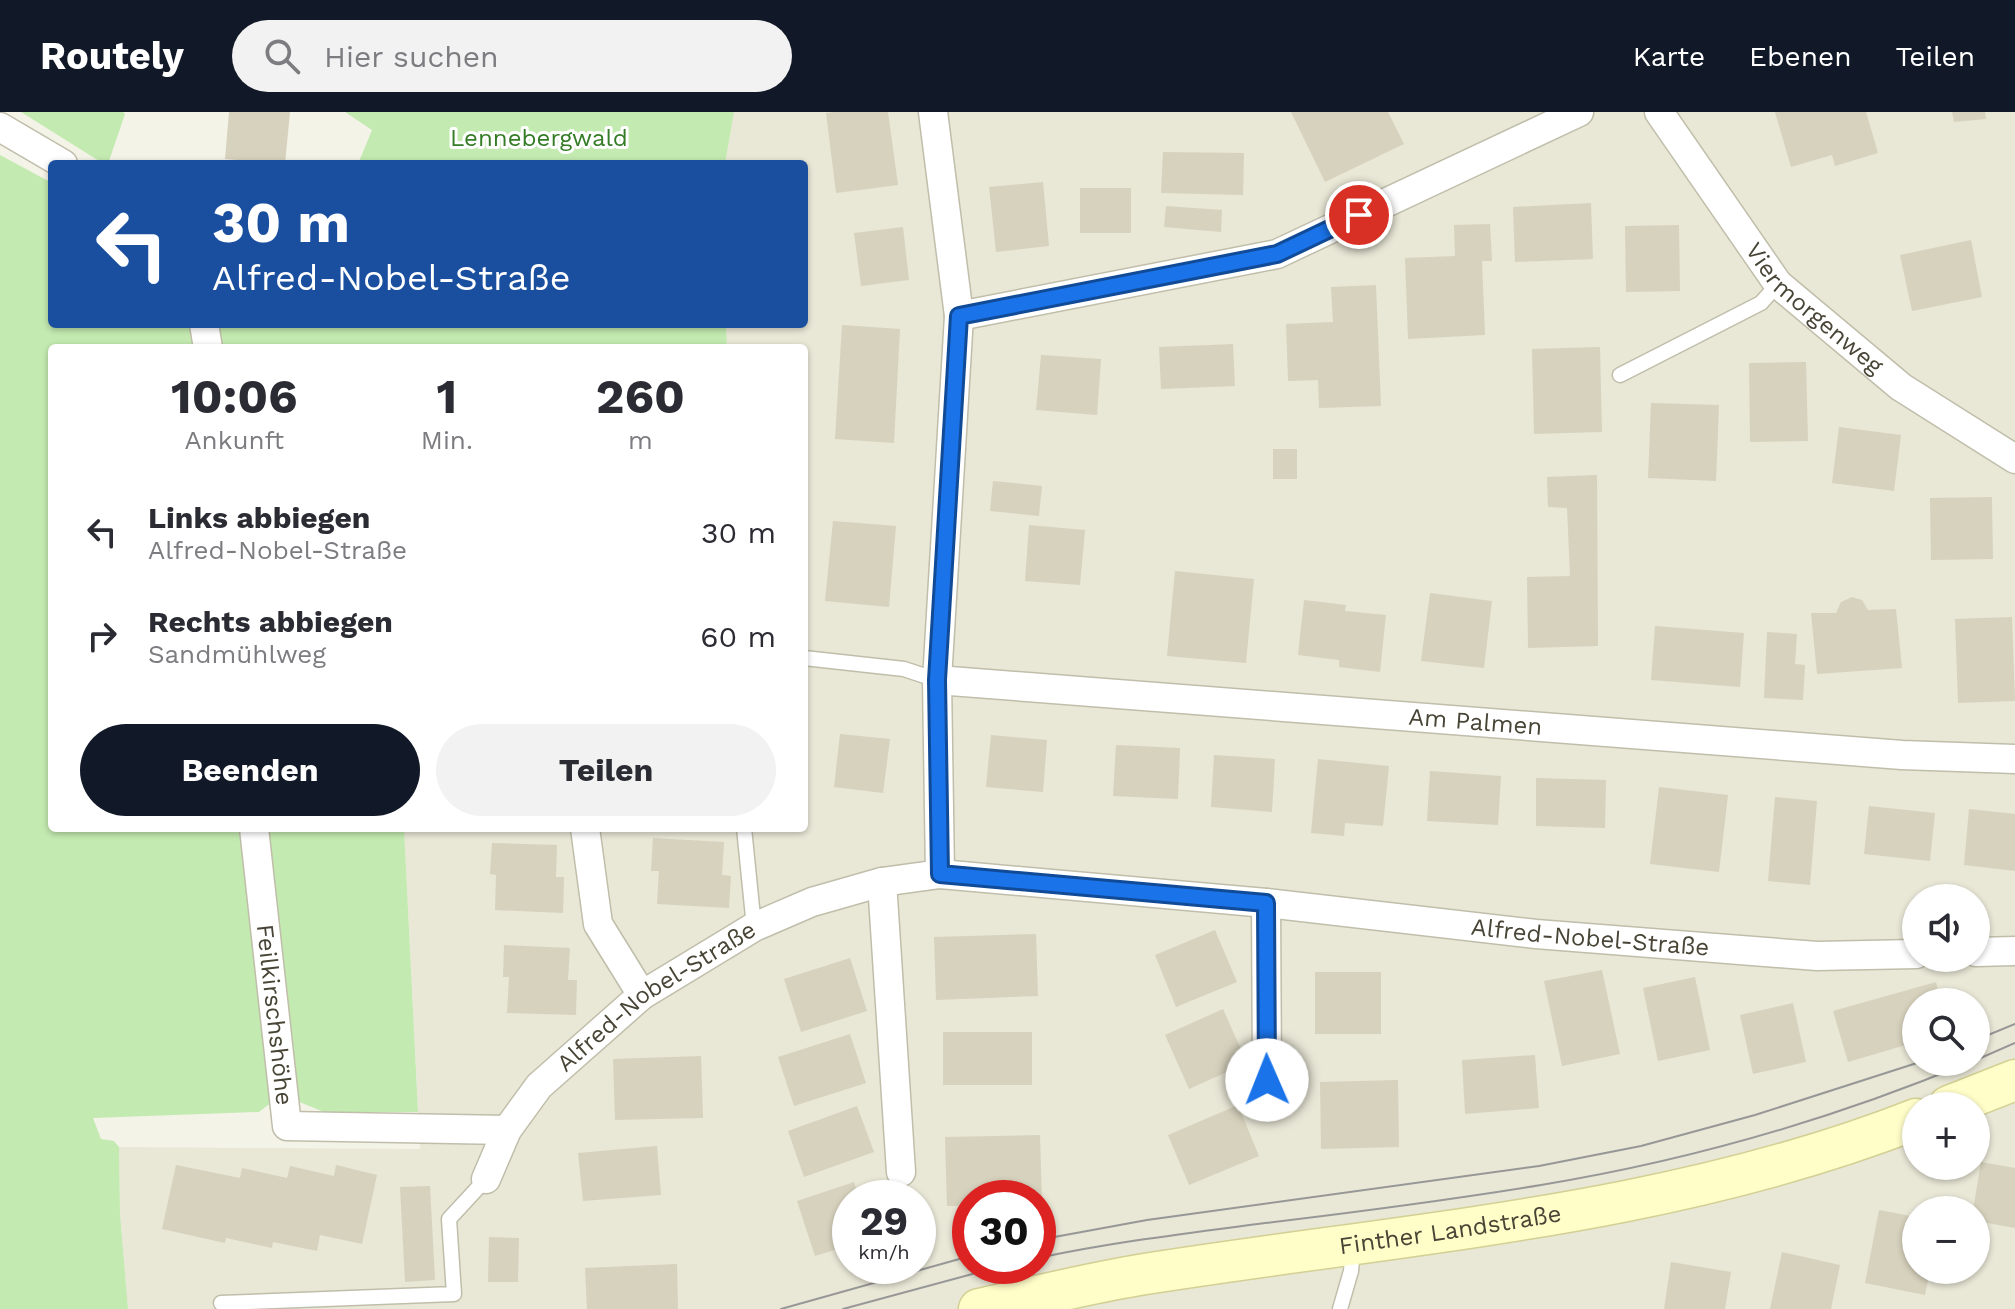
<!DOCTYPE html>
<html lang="de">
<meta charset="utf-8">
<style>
body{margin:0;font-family:"Work Sans",sans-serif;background:#f2f2f3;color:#2b2b33;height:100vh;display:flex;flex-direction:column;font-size:30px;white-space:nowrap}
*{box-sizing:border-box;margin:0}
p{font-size:26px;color:#7c7c81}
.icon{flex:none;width:44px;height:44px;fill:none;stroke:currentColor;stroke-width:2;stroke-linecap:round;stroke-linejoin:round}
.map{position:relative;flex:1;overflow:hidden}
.drawer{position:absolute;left:48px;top:232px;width:760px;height:488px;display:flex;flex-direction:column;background:#fff;border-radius:8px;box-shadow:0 2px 6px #0004}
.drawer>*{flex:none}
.hud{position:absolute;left:48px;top:48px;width:760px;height:168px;border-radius:8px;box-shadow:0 2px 6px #0004;background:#1a4fa0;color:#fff;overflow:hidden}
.tools{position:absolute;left:1902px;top:772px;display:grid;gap:16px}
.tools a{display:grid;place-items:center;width:88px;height:88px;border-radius:50%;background:#fff;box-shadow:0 2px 6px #0004;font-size:40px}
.speed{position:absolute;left:832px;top:1068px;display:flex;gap:16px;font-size:40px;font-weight:700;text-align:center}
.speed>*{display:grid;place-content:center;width:104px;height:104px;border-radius:50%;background:#fff;box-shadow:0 2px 6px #0004;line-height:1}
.speed small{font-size:20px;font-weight:400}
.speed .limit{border:12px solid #d22;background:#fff;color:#111}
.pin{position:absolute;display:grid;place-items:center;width:68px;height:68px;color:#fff;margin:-34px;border:4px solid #fff;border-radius:50%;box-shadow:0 2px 8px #0007}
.me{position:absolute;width:88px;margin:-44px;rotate:359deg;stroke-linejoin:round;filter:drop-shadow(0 0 6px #0008)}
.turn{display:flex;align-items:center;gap:28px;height:168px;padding:0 32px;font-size:36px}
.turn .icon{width:104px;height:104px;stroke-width:2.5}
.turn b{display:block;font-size:56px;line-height:68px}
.eta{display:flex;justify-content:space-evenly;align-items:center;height:136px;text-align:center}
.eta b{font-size:48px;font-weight:700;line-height:56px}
.action{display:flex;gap:16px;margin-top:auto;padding:16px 32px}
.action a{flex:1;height:92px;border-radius:48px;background:#111827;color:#fff;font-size:32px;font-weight:700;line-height:92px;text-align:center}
.action a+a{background:#f2f2f3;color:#2b2b33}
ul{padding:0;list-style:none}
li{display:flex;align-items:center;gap:24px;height:104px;padding:0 32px}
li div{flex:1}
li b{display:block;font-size:30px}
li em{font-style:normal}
header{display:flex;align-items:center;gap:48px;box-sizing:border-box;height:112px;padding:0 40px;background:#111827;color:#fff}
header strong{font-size:38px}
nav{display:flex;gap:44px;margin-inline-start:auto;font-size:28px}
.search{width:560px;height:72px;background:#f2f2f3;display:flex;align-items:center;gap:20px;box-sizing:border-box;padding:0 28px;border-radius:44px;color:#7c7c81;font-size:30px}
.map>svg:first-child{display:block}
</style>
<header>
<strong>Routely</strong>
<div class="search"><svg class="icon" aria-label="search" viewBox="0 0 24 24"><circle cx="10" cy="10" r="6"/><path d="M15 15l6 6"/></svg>Hier suchen</div>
<nav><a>Karte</a><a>Ebenen</a><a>Teilen</a></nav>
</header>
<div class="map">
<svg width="2015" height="1197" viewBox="0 0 2015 1197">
<rect width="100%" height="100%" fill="#f4f3e8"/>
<path fill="#e9e7d6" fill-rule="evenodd" d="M734 0H2015V1197H128L120 1102 119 1035 420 1037 404 716H804V236H727L726 212H804V52H725ZM1916 786H1976V846H1916ZM1916 890H1976V950H1916ZM1916 994H1976V1054H1916ZM850 1086H918V1154H850ZM970 1086H1038V1154H970ZM1916 1098H1976V1158H1916Z"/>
<path fill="#c3eab0" d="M21 0H123L125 2 108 52H104Z
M345 0H734L725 52H358L372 18Z
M0 43 52 71V212H726L727 236H52V716H404L418 1000H324L297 989 268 993 259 1000 93 1006 101 1027 114 1029 119 1035 120 1102 128 1197H0Z"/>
<path fill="#d7d2bd" d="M229 0H290L285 52 225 47Z
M835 0H888L898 73 836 81 826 1Z
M1291 0H1388L1404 32 1325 70Z
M1775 0H1866L1878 41 1835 54 1832 43 1791 55Z
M1952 0H1985L1986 7 1954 10Z
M1163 40 1244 41 1243 83 1161 81Z
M1043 70 1049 134 996 140 989 75Z
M1080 76H1131V121H1080Z
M1591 91 1593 147 1515 150 1513 95Z
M1166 94 1222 98 1221 120 1164 115Z
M1490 112 1492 149H1482L1485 223 1408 227 1405 146 1455 144 1454 113Z
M1679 113 1680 179 1626 180 1625 114Z
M903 115 909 168 861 174 854 121Z
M1971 128 1982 185 1912 199 1900 143Z
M1376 173 1381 294 1319 296 1318 268 1288 269 1286 212 1333 210 1331 175Z
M842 213 900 217 894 331 835 327Z
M1233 232 1235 274 1161 277 1159 235Z
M1600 235 1602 320 1534 322 1532 237Z
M1041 243 1101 247 1097 303 1036 298Z
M1806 250 1808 329 1750 330 1749 251Z
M1651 291 1719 293 1716 369 1648 366Z
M1839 315 1901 323 1894 379 1832 371Z
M1273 337H1297V367H1273Z
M1597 363 1598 534 1528 536 1527 465 1570 464 1567 396 1548 395 1547 365Z
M993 369 1042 374 1039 404 990 399Z
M1992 385 1993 447 1931 448 1930 386Z
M833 409 896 414 889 495 825 489Z
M1029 413 1085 418 1080 473 1025 469Z
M1175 459 1254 467 1246 551 1167 544Z
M1430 481 1492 489 1484 556 1421 549Z
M1852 485 1862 488 1868 498 1896 497 1902 556 1817 562 1811 501H1836L1841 490Z
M1304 488 1346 493 1345 499 1386 503 1380 560 1339 555V548L1298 543Z
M2012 505 2015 589 1958 591 1955 507Z
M1655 514 1744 521 1740 575 1651 568Z
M1767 520 1797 522 1795 552 1805 553 1803 588 1764 586Z
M840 622 890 627 883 681 834 675Z
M991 623 1047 628 1043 680 986 675Z
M1116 633 1180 636 1178 687 1113 684Z
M1214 643 1275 647 1272 700 1211 695Z
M1318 647 1389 654 1383 714 1345 711 1344 724 1311 721Z
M1430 659 1501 664 1498 713 1427 709Z
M1536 666 1606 668 1605 716 1536 714Z
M1659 675 1728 683 1719 760 1650 752Z
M1775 685 1817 689 1810 773 1768 769Z
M1869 694 1935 701 1930 749 1864 742Z
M1969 697 2015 702V759L1964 753Z
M653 726 724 730 722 763 731 764 729 796 657 792 659 759H651Z
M492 731 557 733 556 765H564L563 801 495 798 496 763 490 762Z
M1215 818 1237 870 1176 895 1155 843Z
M1036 822 1038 884 936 888 934 825Z
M504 833 570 836 568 868H577L576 903 507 901 509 865H503Z
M850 846 867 899 801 920 784 867Z
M1602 858 1620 942 1562 954 1544 869Z
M1315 860H1381V922H1315Z
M1695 865 1710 938 1658 949 1643 876Z
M1936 870 1941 890H1916V930L1848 950 1833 899Z
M1793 891 1806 950 1753 962 1740 903Z
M1223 897 1247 951 1189 977 1165 923Z
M943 920H1032V973H943Z
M850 922 866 971 794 994 778 945Z
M1535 943 1539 996 1465 1002 1462 948Z
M701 944 703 1006 615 1008 613 947Z
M1398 968 1399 1035 1321 1037 1320 970Z
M1238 993 1259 1044 1189 1073 1168 1023Z
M857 994 874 1040 804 1065 788 1019Z
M1040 1023 1042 1092H1038V1086H970V1094H947L945 1025Z
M657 1034 661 1083 583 1089 578 1041Z
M1981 1050 2015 1056V1116L1976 1109V1098H1973Z
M176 1053 240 1066 242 1056 287 1066 290 1054 334 1064 336 1053 377 1063 362 1132 320 1123 317 1139 273 1130 272 1136 226 1126 225 1131 162 1117Z
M854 1070 859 1086H850V1133L815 1144 797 1089Z
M430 1074 435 1168 405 1170 400 1075Z
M1879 1098 1916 1105V1158H1930L1925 1183 1865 1171Z
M489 1125 519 1126 518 1170H488Z
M1782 1140 1840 1153 1831 1197H1770Z
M1671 1150 1731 1160 1725 1197H1664Z
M677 1152 678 1197H587L585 1156Z"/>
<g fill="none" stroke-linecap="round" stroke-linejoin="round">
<g stroke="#c0beaa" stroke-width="17">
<path id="service" d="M1620 263 1761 191 1778 172
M804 546 904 557 937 568
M744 716 754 815
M221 1191 454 1182 449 1107 486 1067
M1340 1197 1351 1159 1353 1137"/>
</g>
<g stroke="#c0beaa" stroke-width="31">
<g id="minor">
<path d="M933 0 959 204 937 568 940 762"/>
<path id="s1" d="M1659 0 1778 172 1901 275 2015 347"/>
<path d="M0 15 63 52"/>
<path d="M959 204 1277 142 1579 0"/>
<path d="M204 212 208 236"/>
<path id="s2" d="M937 568 1902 643 2015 647"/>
<path id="s3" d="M254 716 287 1014 507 1018"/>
<path d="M585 716 598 812 642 883"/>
<path d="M882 770 901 1060"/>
<path d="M1266 791 1267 968"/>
<path d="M1976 840 2015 839"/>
<path id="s4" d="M486 1067 507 1018 539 974 642 883 754 815 812 790 882 770 940 762 1266 791 1536 822 1817 844 1916 842"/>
</g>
</g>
<g stroke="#d3d094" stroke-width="43">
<g id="secondary">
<path d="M1949 994 2015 968"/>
<path id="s5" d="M979 1197C1034 1185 1089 1171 1145 1162 1404 1121 1669 1104 1916 1007"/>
</g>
</g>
<use href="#service" stroke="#fff" stroke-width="14"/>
<use href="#minor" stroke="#fff" stroke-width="28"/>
<use href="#secondary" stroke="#fffdc8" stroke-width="40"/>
<path stroke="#979797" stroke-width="2" d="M1976 928 2015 912
M1976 948 2015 931
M1038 1128 1147 1108 1539 1054 1641 1034 1755 1003 1920 950
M1038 1146C1113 1130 1189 1121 1265 1111 1357 1100 1449 1088 1541 1073 1687 1049 1833 1007 1970 950
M781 1197 970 1144
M843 1197 1002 1154"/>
</g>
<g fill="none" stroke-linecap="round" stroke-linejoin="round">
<g stroke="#114b97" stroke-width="20">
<path id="route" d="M1267 968 1266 791 940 762 937 568 959 204 1277 142 1359 103"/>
</g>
<use href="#route" stroke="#1a73e8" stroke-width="14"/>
</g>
<g text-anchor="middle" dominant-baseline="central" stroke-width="6" stroke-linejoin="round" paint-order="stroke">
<g font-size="24" fill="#357c27" stroke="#fff">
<text x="539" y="26">Lennebergwald</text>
</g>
<g font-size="24" fill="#484536" stroke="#fff">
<text stroke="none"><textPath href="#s1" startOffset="252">Viermorgenweg</textPath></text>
<text stroke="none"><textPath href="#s2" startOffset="540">Am Palmen</textPath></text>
<text stroke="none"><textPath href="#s4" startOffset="1224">Alfred-Nobel-Straße</textPath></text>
<text stroke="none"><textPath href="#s4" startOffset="256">Alfred-Nobel-Straße</textPath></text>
<text stroke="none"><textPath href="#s3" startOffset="188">Feilkirschshöhe</textPath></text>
<text stroke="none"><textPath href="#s5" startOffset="478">Finther Landstraße</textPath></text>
</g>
</g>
</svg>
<div class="tools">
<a><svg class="icon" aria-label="sound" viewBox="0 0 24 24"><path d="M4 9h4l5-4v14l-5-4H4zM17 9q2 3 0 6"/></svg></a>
<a><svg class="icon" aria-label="search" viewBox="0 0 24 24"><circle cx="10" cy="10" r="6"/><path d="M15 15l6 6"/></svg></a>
<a>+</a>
<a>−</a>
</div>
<div class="speed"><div>29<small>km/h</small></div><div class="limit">30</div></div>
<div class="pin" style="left:1359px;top:103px;background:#d93025"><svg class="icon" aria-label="arrive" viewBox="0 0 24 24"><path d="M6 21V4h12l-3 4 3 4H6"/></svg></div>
<svg class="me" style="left:1267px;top:968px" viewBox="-20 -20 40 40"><circle r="19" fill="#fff"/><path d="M0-13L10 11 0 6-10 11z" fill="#1a73e8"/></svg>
<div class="hud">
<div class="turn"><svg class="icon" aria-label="left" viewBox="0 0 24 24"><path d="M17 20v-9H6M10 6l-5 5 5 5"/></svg><div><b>30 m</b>Alfred-Nobel-Straße</div></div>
</div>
<section class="drawer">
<div class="eta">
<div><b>10:06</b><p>Ankunft</p></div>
<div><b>1</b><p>Min.</p></div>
<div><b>260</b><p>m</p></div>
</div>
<ul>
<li><svg class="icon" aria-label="left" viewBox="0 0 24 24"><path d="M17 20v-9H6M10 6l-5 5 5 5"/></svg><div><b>Links abbiegen</b><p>Alfred-Nobel-Straße</p></div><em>30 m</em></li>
<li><svg class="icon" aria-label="right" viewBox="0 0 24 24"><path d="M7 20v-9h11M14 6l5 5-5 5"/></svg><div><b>Rechts abbiegen</b><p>Sandmühlweg</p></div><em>60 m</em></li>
</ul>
<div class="action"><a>Beenden</a><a>Teilen</a></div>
</section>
</div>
